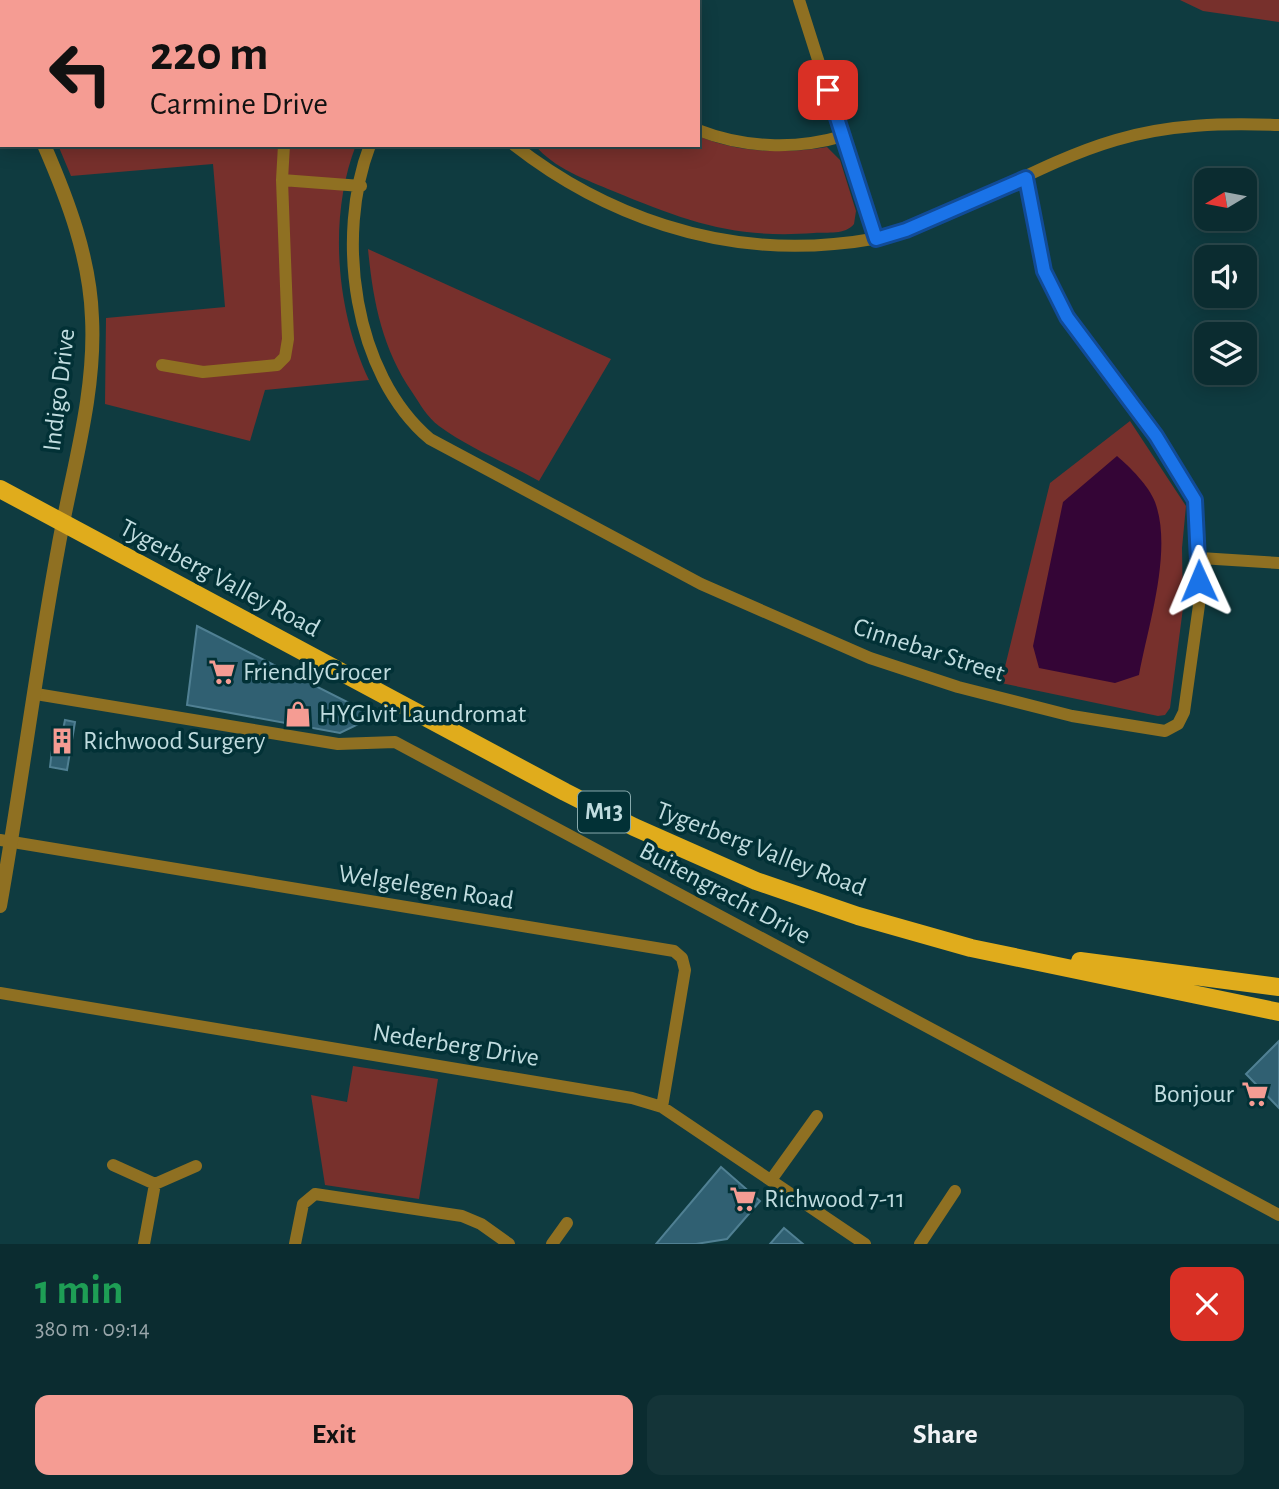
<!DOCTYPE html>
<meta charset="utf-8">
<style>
body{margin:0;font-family:"Alegreya Sans",sans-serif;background:#143438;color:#f1f3f6;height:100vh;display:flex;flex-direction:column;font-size:26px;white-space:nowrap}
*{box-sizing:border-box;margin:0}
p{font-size:23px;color:#9aa7ab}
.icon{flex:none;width:38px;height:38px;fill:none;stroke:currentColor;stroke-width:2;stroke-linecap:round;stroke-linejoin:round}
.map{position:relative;height:1244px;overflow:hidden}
.sheet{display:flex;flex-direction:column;background:#0b2c30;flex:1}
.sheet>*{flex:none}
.hud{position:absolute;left:0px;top:0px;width:700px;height:147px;box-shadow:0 4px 18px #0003,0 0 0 2px #2b484c;background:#f59c93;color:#111;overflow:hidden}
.needle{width:46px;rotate:260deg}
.tools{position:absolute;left:1194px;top:168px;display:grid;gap:14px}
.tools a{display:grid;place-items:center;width:63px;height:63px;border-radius:14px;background:#0b2c30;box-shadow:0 4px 18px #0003,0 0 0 2px #2b484c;font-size:35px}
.pin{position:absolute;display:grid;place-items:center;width:60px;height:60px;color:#fff;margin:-30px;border-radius:14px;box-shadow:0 4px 10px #0006}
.me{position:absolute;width:77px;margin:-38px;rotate:359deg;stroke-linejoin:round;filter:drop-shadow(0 0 5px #0008)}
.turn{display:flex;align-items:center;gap:24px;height:147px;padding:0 35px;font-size:32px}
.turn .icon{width:91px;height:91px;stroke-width:2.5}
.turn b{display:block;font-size:49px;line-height:60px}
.round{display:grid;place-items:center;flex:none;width:74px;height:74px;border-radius:14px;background:#143438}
.headline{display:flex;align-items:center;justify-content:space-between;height:119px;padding:0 35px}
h1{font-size:42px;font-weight:700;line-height:52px;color:#1e9e55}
.primary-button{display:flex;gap:14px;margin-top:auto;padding:14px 35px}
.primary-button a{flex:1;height:80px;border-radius:14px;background:#f59c93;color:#111;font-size:28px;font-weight:700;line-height:80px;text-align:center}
.primary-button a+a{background:#143438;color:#f1f3f6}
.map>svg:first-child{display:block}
</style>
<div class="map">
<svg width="1279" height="1244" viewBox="0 0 1279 1244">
<rect width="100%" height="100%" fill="#0f3b40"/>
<path fill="#77302c" d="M1180 0H1279V22L1203 11Z
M698 136C738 153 786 154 827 147L840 160 856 211 854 224C845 235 828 232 814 233 733 239 686 221 613 191 587 180 553 168 535 145H698Z
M58 145H356C328 217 336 311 369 380L265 390 250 441 105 404 106 318 225 307 213 164 71 176Z
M368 249 611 359 539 481C506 463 469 448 439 426 427 417 420 404 412 392 382 348 373 301 368 249Z
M1130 421 1186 506 1182 548 1183 608 1170 708 1165 715 1158 716 1001 683 1050 483Z
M353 1066 438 1079 419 1199 325 1185 311 1095 347 1102Z"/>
<path fill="#340536" d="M1117 456C1130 467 1149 486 1155 502 1173 550 1148 626 1139 675L1115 683 1039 668 1033 646 1063 502Z"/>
<path fill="#306072" stroke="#508093" stroke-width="2" d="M197 626 375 716 340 733 187 705Z
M65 720 75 722 67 770 50 767 54 733 62 735Z
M1279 1041V1108L1246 1074Z
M721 1167 760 1201 727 1239 696 1244H656Z
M784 1228 803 1244H770Z"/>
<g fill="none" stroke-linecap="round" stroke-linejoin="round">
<path stroke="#8f7022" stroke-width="12" d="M289 0 293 2
M603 0 604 2
M799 0 875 239
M80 2 88 0
M560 2 565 0
M0 21 2 20
M698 130C744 148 796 150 843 136
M370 145C335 236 353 374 430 439L701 584 870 658 958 687 1072 716 1165 731 1178 724 1184 712 1199 605 1200 558 1195 501 1156 436 1067 317 1044 271 1026 178
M514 145C605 216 718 255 834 244 859 242 884 238 907 230 978 204 1044 161 1116 140 1170 124 1223 123 1279 125
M282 180 284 145
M162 365 203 372 277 365 285 357 288 339 282 180 361 186
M1200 558 1279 563
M36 694 338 744 395 742 1279 1215
M0 840 674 951 682 958 685 970 662 1107
M0 993 632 1098 662 1107 865 1244
M113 1165 155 1184 196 1166
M771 1180 817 1116
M144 1244 155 1184
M295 1244 303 1204 315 1194 462 1216 481 1224 509 1244
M552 1244 567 1223
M920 1244 955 1191"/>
<path stroke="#8f7022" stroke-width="14" d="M0 40 2 44
M0 906C21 788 36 668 58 549 71 474 96 396 92 318 90 258 68 200 44 145"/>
<path stroke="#e0ac1c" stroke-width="18" d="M0 489 565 792 634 827 756 881 858 916 971 948 1279 1012
M1080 961 1279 987"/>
</g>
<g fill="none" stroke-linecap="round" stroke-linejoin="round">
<g stroke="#114b97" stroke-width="18">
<path id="route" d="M828 90 876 239 906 230 1026 178 1044 271 1067 317 1156 436 1195 500 1199 581"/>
</g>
<use href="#route" stroke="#1a73e8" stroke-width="12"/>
</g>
<defs>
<g id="supermarket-bare" transform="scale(2.1)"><path d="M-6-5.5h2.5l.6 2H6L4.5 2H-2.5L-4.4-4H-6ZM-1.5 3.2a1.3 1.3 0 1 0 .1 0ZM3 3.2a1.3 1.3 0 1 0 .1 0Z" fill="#f59c93" stroke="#023136" stroke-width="2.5" paint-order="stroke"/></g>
<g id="shop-bare" transform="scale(2.1)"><path d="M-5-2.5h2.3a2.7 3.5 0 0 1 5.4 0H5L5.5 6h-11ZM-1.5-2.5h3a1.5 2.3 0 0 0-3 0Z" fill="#f59c93" stroke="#023136" stroke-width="2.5" paint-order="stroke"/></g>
<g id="building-bare" transform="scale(2.1)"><path d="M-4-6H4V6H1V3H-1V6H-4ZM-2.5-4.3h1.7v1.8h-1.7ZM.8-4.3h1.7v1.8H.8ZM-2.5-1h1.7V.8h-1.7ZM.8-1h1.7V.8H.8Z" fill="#f59c93" stroke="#023136" stroke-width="2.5" paint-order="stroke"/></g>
</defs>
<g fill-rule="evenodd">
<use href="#supermarket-bare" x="222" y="672"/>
<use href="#shop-bare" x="298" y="714"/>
<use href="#building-bare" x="62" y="741"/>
<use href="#supermarket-bare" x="1255" y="1094"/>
<use href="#supermarket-bare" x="743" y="1199"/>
</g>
<g text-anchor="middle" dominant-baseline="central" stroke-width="7" stroke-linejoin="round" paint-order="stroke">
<rect fill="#023136" stroke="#87a9ac" stroke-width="2" x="578" y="791.5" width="52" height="41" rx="5"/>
<g font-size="24" font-weight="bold" fill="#c0dcdf">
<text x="604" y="812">M13</text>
</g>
<g font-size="26" fill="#c0dcdf" stroke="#023136">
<text transform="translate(59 390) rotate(-83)">Indigo Drive</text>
<text transform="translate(220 578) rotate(28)">Tygerberg Valley Road</text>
<text transform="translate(929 650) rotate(18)">Cinnebar Street</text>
<text transform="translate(761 849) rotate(21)">Tygerberg Valley Road</text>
<text transform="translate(426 887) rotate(9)">Welgelegen Road</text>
<text transform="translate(725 893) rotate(28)">Buitengracht Drive</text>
<text transform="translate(456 1045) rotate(9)">Nederberg Drive</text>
</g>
<g font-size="26" fill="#c0dcdf" stroke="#023136" text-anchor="start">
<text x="243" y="672">FriendlyGrocer</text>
<text x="319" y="714">HYGIvit Laundromat</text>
<text x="83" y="741">Richwood Surgery</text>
<text x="1234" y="1094" text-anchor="end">Bonjour</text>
<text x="764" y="1199">Richwood 7-11</text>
</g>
</g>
</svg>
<div class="tools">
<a><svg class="needle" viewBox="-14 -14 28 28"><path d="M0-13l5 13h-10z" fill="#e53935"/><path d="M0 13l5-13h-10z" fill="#9aa7ab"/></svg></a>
<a><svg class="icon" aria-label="sound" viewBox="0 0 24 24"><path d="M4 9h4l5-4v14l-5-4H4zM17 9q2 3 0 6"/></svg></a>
<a><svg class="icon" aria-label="layers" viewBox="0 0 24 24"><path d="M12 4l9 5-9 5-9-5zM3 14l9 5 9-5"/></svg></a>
</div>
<div class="pin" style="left:828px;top:90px;background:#d93025"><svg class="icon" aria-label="arrive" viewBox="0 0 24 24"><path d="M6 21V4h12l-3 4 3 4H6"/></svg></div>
<svg class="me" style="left:1199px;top:581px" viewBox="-20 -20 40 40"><path d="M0-17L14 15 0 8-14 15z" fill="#1a73e8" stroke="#fff" stroke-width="4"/></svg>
<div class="hud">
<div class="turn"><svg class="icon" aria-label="left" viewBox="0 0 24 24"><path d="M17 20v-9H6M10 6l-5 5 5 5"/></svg><div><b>220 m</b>Carmine Drive</div></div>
</div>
</div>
<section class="sheet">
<div class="headline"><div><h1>1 min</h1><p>380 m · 09:14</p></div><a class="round" style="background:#d93025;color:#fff"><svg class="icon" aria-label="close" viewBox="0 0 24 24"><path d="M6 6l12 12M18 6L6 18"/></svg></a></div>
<div class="primary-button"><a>Exit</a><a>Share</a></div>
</section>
